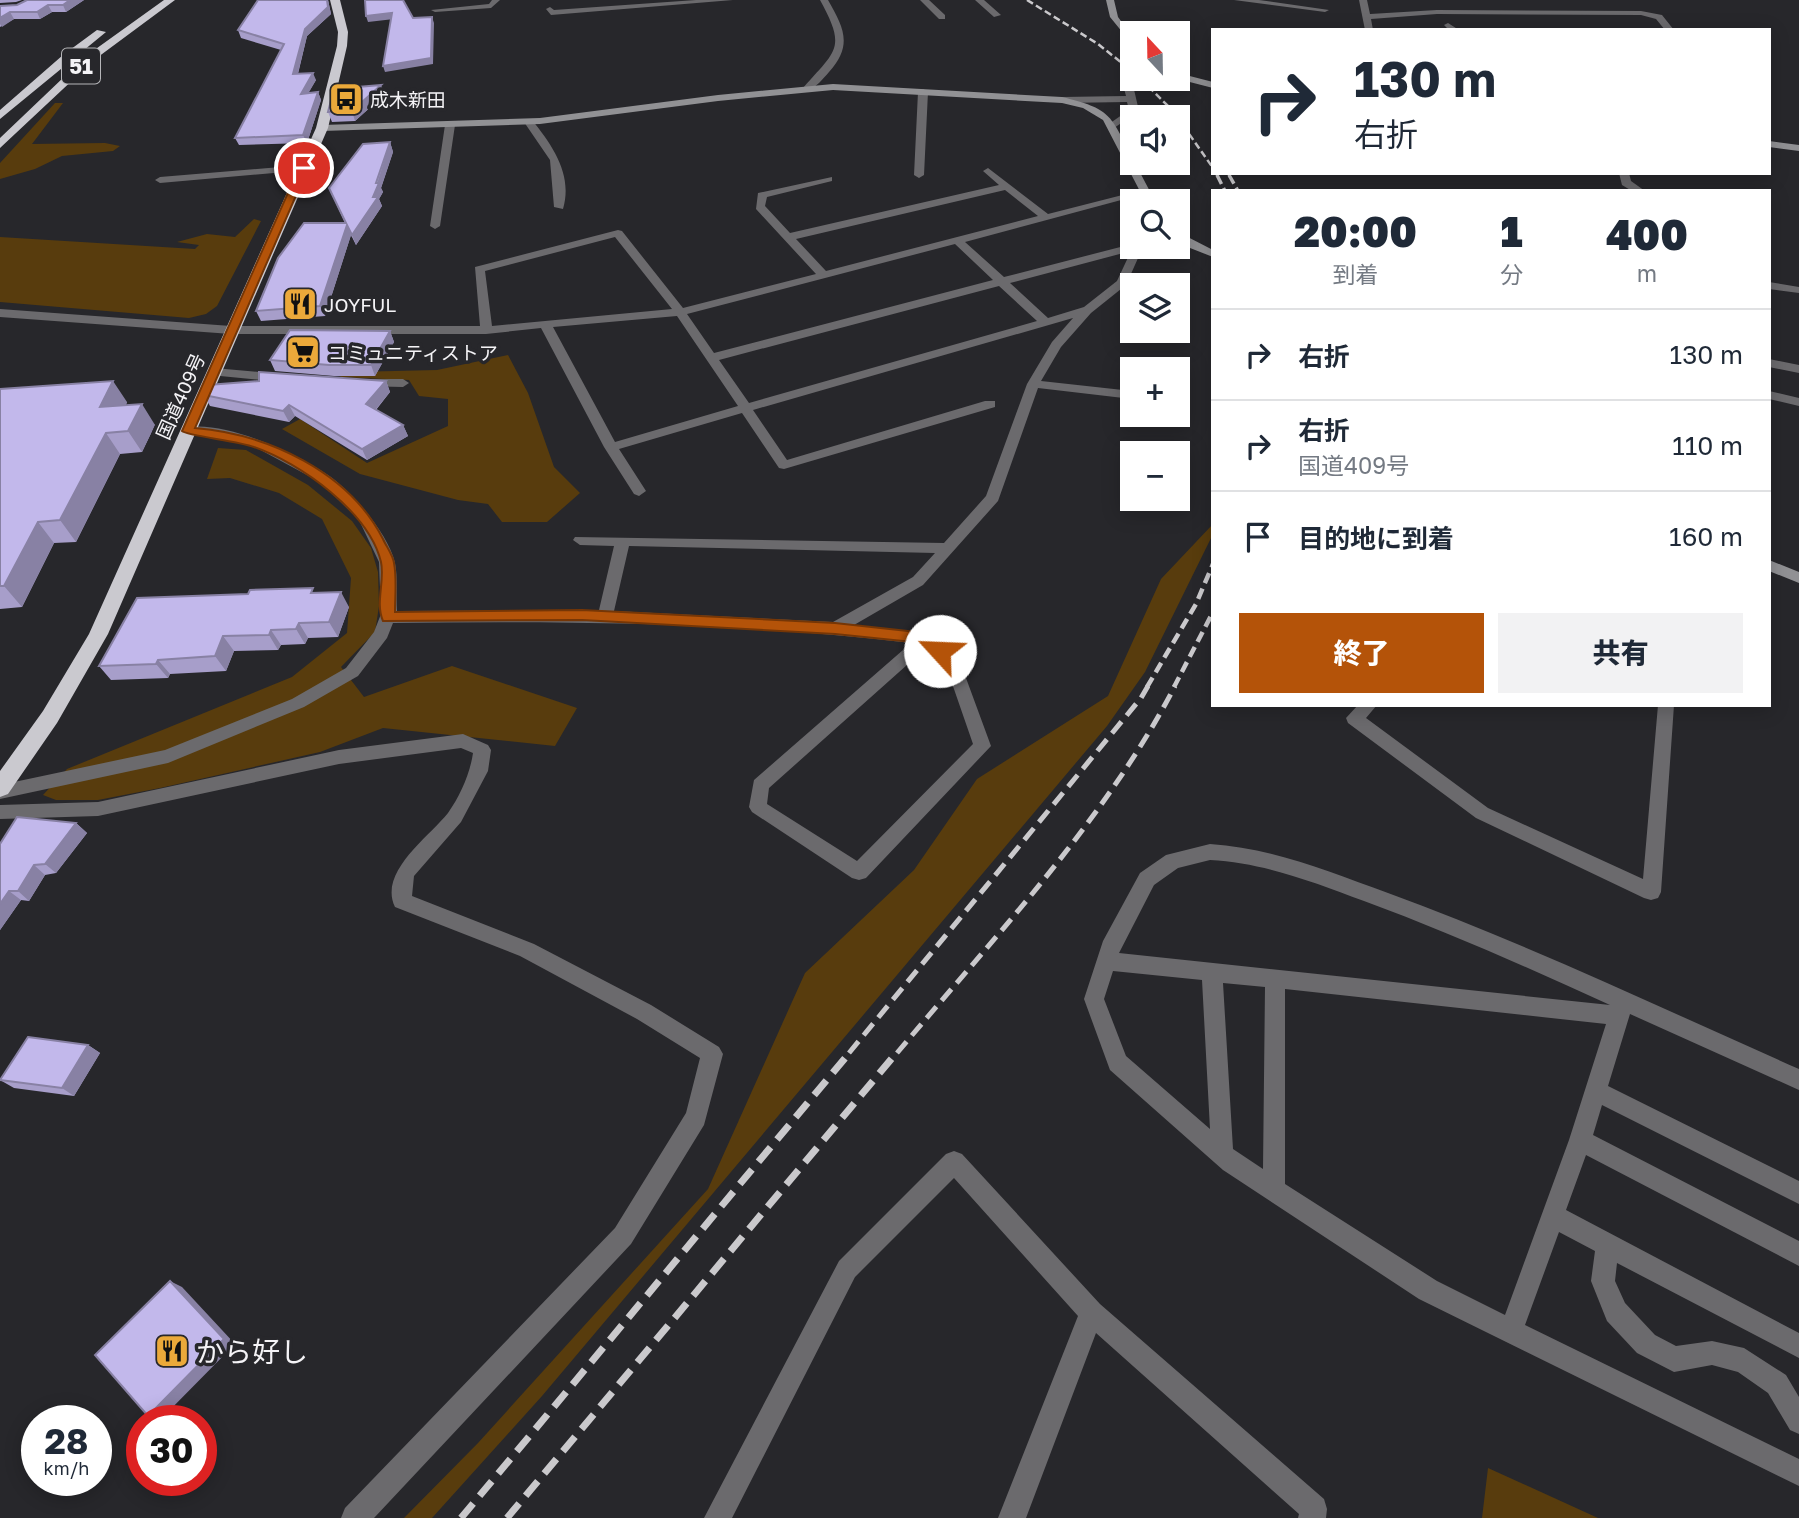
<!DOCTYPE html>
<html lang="ja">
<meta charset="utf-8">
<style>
body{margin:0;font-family:"Golos Text","Noto Sans JP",sans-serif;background:#f2f2f3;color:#1f2937;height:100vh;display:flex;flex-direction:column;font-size:26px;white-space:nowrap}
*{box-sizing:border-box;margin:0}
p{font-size:23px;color:#747a83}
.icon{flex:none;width:38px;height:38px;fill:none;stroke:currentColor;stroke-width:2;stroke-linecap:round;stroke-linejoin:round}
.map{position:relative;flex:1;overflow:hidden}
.drawer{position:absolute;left:1211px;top:189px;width:560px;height:518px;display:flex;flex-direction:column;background:#fff;border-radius:0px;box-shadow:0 4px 18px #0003}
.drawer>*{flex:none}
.hud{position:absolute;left:1211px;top:28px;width:560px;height:147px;border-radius:0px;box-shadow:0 4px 18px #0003;background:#fff;color:#1f2937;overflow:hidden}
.needle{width:46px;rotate:338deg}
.tools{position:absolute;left:1120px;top:21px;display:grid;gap:14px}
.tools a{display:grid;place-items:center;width:70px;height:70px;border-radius:0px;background:#fff;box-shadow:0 4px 18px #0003;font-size:35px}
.speed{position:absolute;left:21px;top:1405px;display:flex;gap:14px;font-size:35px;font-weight:700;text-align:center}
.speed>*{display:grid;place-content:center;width:91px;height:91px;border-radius:50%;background:#fff;box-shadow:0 4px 18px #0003;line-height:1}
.speed small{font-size:18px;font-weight:400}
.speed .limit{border:10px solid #d22;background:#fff;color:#111}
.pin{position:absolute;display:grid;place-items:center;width:60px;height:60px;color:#fff;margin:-30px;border:4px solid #fff;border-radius:50%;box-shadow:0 2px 7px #0007}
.me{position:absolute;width:77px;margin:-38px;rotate:295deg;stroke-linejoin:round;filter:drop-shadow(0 0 5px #0008)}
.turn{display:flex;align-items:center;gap:24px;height:147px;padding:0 28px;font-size:32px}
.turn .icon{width:91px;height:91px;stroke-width:2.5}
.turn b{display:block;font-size:49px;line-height:60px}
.eta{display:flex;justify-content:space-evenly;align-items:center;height:119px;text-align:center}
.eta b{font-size:42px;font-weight:800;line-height:49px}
.primary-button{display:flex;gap:14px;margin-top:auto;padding:14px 28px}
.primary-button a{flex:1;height:80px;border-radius:0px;background:#b45309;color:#fff;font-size:28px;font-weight:800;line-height:80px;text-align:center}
.primary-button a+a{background:#f2f2f3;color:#1f2937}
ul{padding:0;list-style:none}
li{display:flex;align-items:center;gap:21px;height:91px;padding:0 28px;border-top:2px solid #e0e1e3}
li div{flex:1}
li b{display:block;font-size:26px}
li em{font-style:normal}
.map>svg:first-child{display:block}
</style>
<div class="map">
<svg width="1799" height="1518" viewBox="0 0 1799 1518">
<rect width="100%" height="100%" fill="#27272b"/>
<path fill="#583c0d" d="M55 103H63L32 144 105 143 120 146 113 151 62 156 35 169 0 179V163Z
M254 219 261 221 217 306 206 314 189 318 0 302V237L195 249 199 245 177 242 207 234 235 237Z
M508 355 528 393 554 467 580 493 547 522H502L488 504 458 500 360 474 282 429 300 419 367 463 448 426V399L419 396 409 380 339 377 352 372 437 370Z
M218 448 246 450 308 485 352 521 371 548 378 572 379 606 375 632 341 667 364 697 452 666 577 708 555 746 383 728 320 752 160 788 98 800H56L43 795 67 769 292 677 347 633 351 578 322 519 279 493 230 478 207 479Z
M1213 524V534L1145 672 1107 726 542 1396 432 1518H404L478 1443 708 1189 805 973 914 870 977 779 1108 696 1161 579Z
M1488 1468 1598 1518H1482Z"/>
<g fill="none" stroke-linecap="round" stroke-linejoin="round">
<path fill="#6b6a6d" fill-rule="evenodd" d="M304 165 309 168 308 170 160 183 155 180 160 177Z
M1210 844C1273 848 1329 872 1388 893 1528 944 1663 1009 1799 1069V1090L1630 1014 1608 1086 1799 1181V1204L1602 1105 1593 1135 1799 1241V1266L1586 1155 1566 1210 1799 1333V1358L1617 1263 1615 1281 1625 1303 1655 1335 1676 1346 1712 1341 1744 1348 1786 1375 1799 1397V1434L1790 1430 1768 1393 1738 1372 1712 1365 1674 1372 1637 1353 1607 1321 1591 1281 1595 1251 1559 1232 1525 1325 1799 1459V1486L1419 1299 1223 1170 1110 1070 1084 999 1103 941 1140 873 1166 855ZM1210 860C1265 863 1313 882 1364 901 1448 932 1529 968 1610 1005L1119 953 1154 885 1178 868ZM1113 971 1202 980 1210 1129 1126 1056 1104 999ZM1223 983 1265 987 1263 1169 1233 1149ZM1285 989 1606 1024 1569 1140 1505 1315 1437 1281 1285 1184Z"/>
<path fill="#6b6a6d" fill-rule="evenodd" d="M492 0H500L491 8 435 12 431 10 489 4Z
M696 0H733L551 15 546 9 550 7 554 10Z
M820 0H828C844 28 853 45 829 72 823 79 816 87 808 91L803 88C836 50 847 49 820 0Z
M920 0H929L945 15V19H939Z
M975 0H984L1001 15 994 17Z
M1234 0H1259L1329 10 1325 12Z
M1359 0H1367L1370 14 1437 10 1641 11 1662 15 1674 30H1665L1656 19 1641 15 1437 14 1371 19 1373 30H1365Z
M1448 23 1459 30H1449L1444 25Z
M1127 78 1132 81 1139 111 1114 128 1106 126 1129 110 1127 102 1062 103 1057 100 1062 97 1126 96 1122 81Z
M923 89 928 92 924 175 919 178 914 175 918 92Z
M526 120H532C553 146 573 175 563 209L554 207 550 160 524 122Z
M450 122 455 125 440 226 435 229 430 226 445 125Z
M988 168 1048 214 1146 189 1151 192 965 242 1004 277 1132 244V247H1143L1126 285 1091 313 1061 347 1041 381 1132 391V399L1038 388 998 501 923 585 854 625 932 635 959 659 991 746 866 878 859 880 852 878 752 812 749 807 754 780 911 643C739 622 566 621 393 623L387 638 358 676 304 707 168 763 0 799V785L165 750 292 699 346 668 374 632 381 614 379 562 359 520 320 482 255 447 220 438 183 434V428C224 419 295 453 328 475 352 491 389 535 395 563 398 578 396 596 397 611L599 610 614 546 580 545 573 540 575 537 944 543 986 496 1027 384 1052 342 1073 318 753 410 787 460 985 401H995V407L784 469 779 468 742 413 619 449 646 491 639 496 634 494 604 447 541 328 486 334H231L0 317V309L231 326H480L475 267 618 230 622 231 683 308 816 274 756 209 758 193 832 177V181L767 197 765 206 790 233 999 185 983 171ZM1005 190 1038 216 826 271 796 239ZM615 237 672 309 492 326 485 271ZM955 244 993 280 714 353 687 314ZM1131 251 1117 281 1084 307 1048 318 1010 283ZM999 286 1037 321 749 403 719 360ZM677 316 738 406 615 442 553 327ZM629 546 935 553 913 577 833 622 614 611ZM926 648 946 666 973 744 857 861 767 804 769 788Z
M1619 173H1629L1631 181 1645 191H1632L1622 185Z
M1769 282 1799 287V293L1769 289Z
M1769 359 1799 365V373L1769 367Z
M214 368 281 374 287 378 281 382 210 375V369Z
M365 379H403L409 383 403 387 360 386 359 383Z
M1769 391 1799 398V406L1769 399Z
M1358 705H1377L1366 718 1488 808 1643 879 1658 705H1674L1661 892 1658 898 1651 900 1644 898 1476 818 1348 723 1346 718Z
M463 734 488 745 491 750 488 771 461 822 414 876 412 896 534 944 651 1005 719 1047 723 1054 704 1125 631 1244 374 1518H341L345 1508 615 1228 686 1113 700 1058 637 1019 520 956 395 907C378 872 429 837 448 813 460 796 470 774 473 753L461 748 339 764 98 816 0 819V805L98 802 339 750Z
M954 1151 962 1154 1100 1304 1324 1499 1327 1509 1326 1518H1298L1299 1514 1096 1333 1026 1518H998L1078 1316 954 1178 855 1277 732 1518H704L839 1261 946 1154Z"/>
<path fill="#919194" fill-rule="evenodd" d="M1106 0H1114L1118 17 1132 36V44L1110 17Z
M1178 73 1213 82V88L1178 79Z
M833 84 1062 97C1111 109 1110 114 1132 157V163H1135L1155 201H1145L1103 120 1083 108 1062 103 833 90 718 101 540 124 322 131 317 128 322 125 540 118 718 95Z
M1769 141 1799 145V151L1769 147Z
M1178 232 1213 250V257L1190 248 1178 240Z
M1769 560 1799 572V583L1769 571Z"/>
<path fill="#cac9cf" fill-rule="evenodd" d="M164 0H175L94 60 0 148V138L86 56Z
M330 0H340L348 32 347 46 328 128 108 634 57 723 8 794 0 797V771L43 711 89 634 316 128 337 46 338 32Z
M97 30 106 32 0 119V110L63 55Z"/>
<path stroke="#cac9cc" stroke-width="2.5" stroke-dasharray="7 3.5" stroke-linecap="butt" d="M1027 0 1098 44 1132 71
M1141 79 1173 111 1213 168
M1216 173 1218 177
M1228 173 1230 177"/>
<path stroke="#cac9cc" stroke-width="3.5" stroke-dasharray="10 4.5" stroke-linecap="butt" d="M1217 175 1225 191
M1229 175 1238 191"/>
<path stroke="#cac9cc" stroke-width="4.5" stroke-dasharray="11 6" stroke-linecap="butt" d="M1147 687 1196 604 1213 564
M1174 687 1213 612"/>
<path stroke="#cac9cc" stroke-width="5" stroke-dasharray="15 8" stroke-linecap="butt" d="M849 1053 1141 698 1148 686
M897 1053C995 936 1104 822 1175 686"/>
<path stroke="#cac9cc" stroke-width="7" stroke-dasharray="19 10" stroke-linecap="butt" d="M461 1518 851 1051
M507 1518 898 1051"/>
</g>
<path fill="#a79eca" d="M0 0H22L16 2 0 3Z
M27 0H84L66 12H52L40 19H14L0 27V6L17 5Z
M258 0H328L331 14 307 36 298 74 316 80 308 93 318 92 321 100 307 143 239 145 235 138 281 50 241 38 238 30Z
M385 94 355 121 332 122 328 112Z
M390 142 393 152 381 188 383 192 379 199 382 206 356 245 351 235 325 316 261 321 256 311 345 223 329 188Z
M390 331 394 342 375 376H334L275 371 270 360Z
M386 381 390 392 376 410 403 425 408 436 367 460 295 416 289 422 210 406 204 395Z
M0 389 127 402 126 405 155 425 142 452 120 454 76 542 54 543 22 607 0 609Z
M316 593 349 607 338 637 308 638 305 644 281 645 278 650 234 651 226 671 170 674 168 678 111 680 99 666Z
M76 823 87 833 56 873 45 875 29 901 21 900 0 930V844Z
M88 1045 100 1053 74 1096 14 1088 0 1080Z"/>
<path fill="#8881a4" d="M70 0H84L66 12 63 5Z
M327 0H328L331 14 307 36 296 81 293 74 305 29Z
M48 5 52 12 40 19 37 12Z
M10 12 14 19 2 27 0 24V18Z
M392 13 394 19 368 22 366 16Z
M432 17 434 23 433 64 385 72 383 66Z
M313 73 316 80 304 101 301 94Z
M381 85 385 94 355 121 352 111Z
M318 92 321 100 307 143 303 135Z
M390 142 393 152 381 188 383 192 379 199 382 206 356 245 352 235 373 197Z
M347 225 351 235 325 316 320 306Z
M390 331 394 342 375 376 371 365Z
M113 381 127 402 114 428 100 407Z
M386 381 390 392 371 415 366 404Z
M142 404 155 425 142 452 128 431Z
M289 405 295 416 289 422 283 411Z
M403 425 408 436 367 460 362 449Z
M106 433 120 454 76 542 60 520Z
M38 522 54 543 22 607 4 586Z
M341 592 349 607 338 637 329 622Z
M299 623 308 638 305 644 296 629Z
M271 630 281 645 278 650 269 635Z
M223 636 234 651 226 671 215 656Z
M158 660 170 674 168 678 156 664Z
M76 823 87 833 56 873 45 864Z
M34 865 45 875 29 901 18 891Z
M9 891 21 900 0 930V904Z
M88 1045 100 1053 74 1096 62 1088Z
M170 1281 182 1287 235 1344 161 1419 148 1416Z"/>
<path fill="#c2b8eb" stroke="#8881a4" stroke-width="2" d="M27 0H70L63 5H48L37 12H10L0 18V6L17 5Z
M258 0H327L328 7 305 29 293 74 313 73 301 94 318 92 303 135 235 138 284 44 238 30Z
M365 0H403L413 18 432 17 431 58 383 66 392 13 366 16Z
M381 85 352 111 328 112 334 89Z
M390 142 376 183H379L373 197H378L352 235 347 225 320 306 256 311 278 258 304 223H346L329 188 363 144Z
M290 330 390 331 371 365H329L270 360Z
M259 372 386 381 366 404 403 425 362 449 289 405 283 411 204 395 208 385 259 381Z
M113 381 100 407 142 404 128 431 106 433 60 520 38 522 4 586H0V389Z
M313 588 311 593 341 592 329 622 299 623 296 629 271 630 269 635 223 636 215 656 158 660 156 664 99 666 137 598 248 594 250 590Z
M17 817 76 823 45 864 34 865 18 891H9L0 904V844Z
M28 1037 88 1045 62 1088 0 1080Z
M170 1281 224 1339 148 1416 95 1355Z"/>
<path fill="#b45309" stroke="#753606" stroke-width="2" d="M304 165 308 168 195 428C268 434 349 472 383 539 386 546 393 555 394 563 397 578 395 597 395 612L582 610 835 623 926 633 931 635 947 651 945 655H935L922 643 835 634 582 620 383 621C375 603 385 581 381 562 369 512 300 463 254 447 239 441 188 436 182 431L299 168Z"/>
<defs>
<g id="bus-square" transform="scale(1.75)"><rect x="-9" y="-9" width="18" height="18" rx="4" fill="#eba93a" stroke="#27272b"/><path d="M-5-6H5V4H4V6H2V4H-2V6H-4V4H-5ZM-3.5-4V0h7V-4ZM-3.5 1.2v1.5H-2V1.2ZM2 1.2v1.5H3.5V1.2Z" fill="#111"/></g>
<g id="restaurant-square" transform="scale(1.75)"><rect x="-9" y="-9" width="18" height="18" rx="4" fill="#eba93a" stroke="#27272b"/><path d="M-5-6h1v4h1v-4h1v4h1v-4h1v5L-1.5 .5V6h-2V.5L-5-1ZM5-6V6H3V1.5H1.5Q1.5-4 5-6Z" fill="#111"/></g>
<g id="supermarket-square" transform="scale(1.75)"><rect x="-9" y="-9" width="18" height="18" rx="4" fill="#eba93a" stroke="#27272b"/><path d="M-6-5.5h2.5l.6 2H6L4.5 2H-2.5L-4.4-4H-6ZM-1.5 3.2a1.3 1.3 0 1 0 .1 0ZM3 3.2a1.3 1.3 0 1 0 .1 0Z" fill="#111"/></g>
</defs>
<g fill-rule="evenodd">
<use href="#bus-square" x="346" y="99"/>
<use href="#restaurant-square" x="300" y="304"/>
<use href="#supermarket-square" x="303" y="352"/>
<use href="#restaurant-square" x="172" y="1351"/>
</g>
<g text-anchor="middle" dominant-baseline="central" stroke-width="7" stroke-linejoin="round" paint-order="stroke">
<g font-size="19" fill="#f4f3f6" stroke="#27272b" text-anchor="start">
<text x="370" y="99">成木新田</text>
<text x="324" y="304">JOYFUL</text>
<text x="328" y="352">コミュニティストア</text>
</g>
<g font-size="19" fill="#f4f3f6" stroke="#27272b">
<text transform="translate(180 396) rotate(-66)">国道409号</text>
</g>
<rect fill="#27272b" stroke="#b6b6b9" stroke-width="2" x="62" y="48.5" width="38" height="35" rx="5"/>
<g font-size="21" font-weight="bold" fill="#f4f3f6">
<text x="81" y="66">51</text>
</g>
<g font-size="28" fill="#f4f3f6" stroke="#27272b" text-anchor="start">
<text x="196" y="1351">から好し</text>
</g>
</g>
</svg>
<div class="tools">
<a><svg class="needle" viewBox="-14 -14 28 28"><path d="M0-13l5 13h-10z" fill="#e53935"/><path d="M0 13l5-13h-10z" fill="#747a83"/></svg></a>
<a><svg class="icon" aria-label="sound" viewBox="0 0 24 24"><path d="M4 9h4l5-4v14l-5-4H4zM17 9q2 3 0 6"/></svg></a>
<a><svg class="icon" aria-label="search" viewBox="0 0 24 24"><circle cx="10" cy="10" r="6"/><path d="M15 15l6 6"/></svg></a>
<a><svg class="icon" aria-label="layers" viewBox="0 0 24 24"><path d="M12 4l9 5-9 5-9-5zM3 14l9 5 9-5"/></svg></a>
<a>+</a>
<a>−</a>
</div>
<div class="speed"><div>28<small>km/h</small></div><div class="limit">30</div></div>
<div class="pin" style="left:304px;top:168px;background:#d93025"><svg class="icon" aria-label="arrive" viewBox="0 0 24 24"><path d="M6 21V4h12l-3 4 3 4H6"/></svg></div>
<svg class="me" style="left:940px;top:651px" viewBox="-20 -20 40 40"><circle r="19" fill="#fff"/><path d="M0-13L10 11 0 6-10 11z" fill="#b45309"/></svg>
<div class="hud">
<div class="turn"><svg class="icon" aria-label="right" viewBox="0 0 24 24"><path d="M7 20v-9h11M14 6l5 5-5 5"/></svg><div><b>130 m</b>右折</div></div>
</div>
<section class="drawer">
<div class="eta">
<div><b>20:00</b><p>到着</p></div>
<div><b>1</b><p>分</p></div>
<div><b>400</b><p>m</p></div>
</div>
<ul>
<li><svg class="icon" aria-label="right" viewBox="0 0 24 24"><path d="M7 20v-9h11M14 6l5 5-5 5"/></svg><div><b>右折</b></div><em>130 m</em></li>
<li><svg class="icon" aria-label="right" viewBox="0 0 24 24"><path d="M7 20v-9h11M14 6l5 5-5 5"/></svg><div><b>右折</b><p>国道409号</p></div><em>110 m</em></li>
<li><svg class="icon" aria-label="arrive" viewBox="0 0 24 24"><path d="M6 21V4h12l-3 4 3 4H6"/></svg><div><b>目的地に到着</b></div><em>160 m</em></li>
</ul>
<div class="primary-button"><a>終了</a><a>共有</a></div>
</section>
</div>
